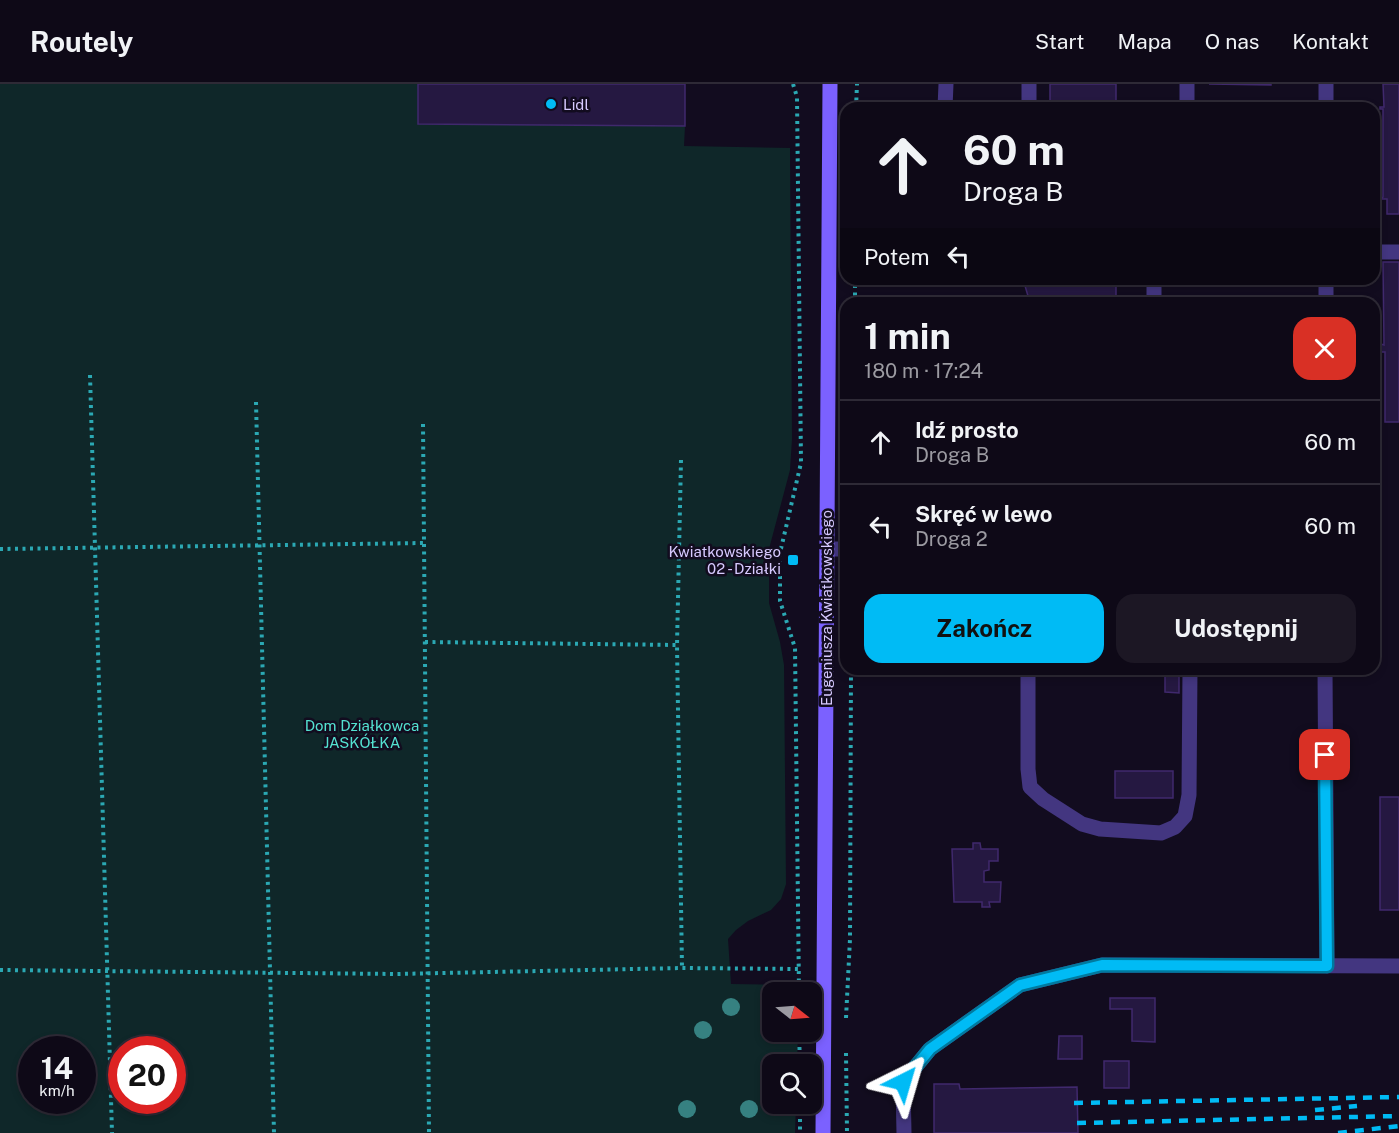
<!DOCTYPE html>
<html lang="pl">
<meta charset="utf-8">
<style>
body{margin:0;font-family:"Public Sans",sans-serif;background:#1c1724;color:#f1f3f6;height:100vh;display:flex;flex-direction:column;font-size:22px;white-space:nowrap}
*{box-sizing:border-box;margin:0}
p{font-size:20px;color:#9b9aa1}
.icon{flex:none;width:33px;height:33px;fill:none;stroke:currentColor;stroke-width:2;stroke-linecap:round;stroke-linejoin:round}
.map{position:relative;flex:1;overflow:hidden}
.panel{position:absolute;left:840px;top:213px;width:540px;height:378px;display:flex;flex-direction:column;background:#0e0917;border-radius:18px;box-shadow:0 3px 9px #0003,0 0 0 2px #2e2a36}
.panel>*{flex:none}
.banner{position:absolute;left:840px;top:18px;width:540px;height:183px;border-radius:18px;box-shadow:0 3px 9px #0003,0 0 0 2px #2e2a36;background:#0e0917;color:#f1f3f6;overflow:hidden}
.needle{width:39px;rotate:107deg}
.buttons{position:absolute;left:762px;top:898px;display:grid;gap:12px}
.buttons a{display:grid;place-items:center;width:60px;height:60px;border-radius:12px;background:#0e0917;box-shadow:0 3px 9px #0003,0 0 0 2px #2e2a36;font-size:30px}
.speed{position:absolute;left:18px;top:952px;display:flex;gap:12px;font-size:30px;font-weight:700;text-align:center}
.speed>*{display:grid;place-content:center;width:78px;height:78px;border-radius:50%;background:#0e0917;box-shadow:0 3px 9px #0003,0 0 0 2px #2e2a36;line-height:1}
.speed small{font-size:15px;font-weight:400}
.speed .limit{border:9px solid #d22;background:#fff;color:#111}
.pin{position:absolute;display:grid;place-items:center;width:51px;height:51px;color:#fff;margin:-26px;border-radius:12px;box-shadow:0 3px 9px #0006}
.me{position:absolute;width:66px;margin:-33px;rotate:40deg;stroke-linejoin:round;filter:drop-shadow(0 0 4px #0008)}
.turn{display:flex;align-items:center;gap:21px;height:126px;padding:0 24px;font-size:27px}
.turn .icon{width:78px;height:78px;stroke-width:2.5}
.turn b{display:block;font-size:42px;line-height:51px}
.then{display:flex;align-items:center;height:57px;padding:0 24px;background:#0003;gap:12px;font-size:22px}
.round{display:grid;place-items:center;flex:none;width:63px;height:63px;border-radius:18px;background:#1c1724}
.summary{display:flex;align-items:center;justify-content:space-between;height:102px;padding:0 24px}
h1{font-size:36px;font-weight:700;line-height:45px}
.action{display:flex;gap:12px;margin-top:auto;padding:12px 24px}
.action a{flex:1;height:69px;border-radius:18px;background:#00bbf5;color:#111;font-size:24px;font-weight:700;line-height:69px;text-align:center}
.action a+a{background:#1c1724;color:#f1f3f6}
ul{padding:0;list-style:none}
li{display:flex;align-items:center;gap:18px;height:84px;padding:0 24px;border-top:2px solid #2e2a36}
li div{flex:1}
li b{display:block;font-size:22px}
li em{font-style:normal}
header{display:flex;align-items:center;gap:36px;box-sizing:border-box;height:84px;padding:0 30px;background:#0e0917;border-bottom:2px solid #2e2a36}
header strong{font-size:28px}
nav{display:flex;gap:33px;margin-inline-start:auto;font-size:21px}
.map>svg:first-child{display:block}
</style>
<header>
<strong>Routely</strong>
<nav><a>Start</a><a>Mapa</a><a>O nas</a><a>Kontakt</a></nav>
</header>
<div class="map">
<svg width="1399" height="1049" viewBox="0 0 1399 1049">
<rect width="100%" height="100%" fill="#120c1f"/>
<path fill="#0f2729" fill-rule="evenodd" d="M0 0H418V40L685 42 684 62 790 64 792 355 790 386 769 465V519L780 558 784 581 786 800 781 815 771 826 748 837 736 846 728 855 731 900 799 901 798 909H772V948H798L797 981H772V1020H796L795 1049H0ZM32 966H82V1017H32ZM122 966H172V1017H122Z"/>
<path fill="#251841" stroke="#40296d" stroke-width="1.5" d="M418 0H685V42L418 40Z
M1050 0H1116V24H1050Z
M1209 0H1271V1Z
M1383 0H1399V130H1387V115H1380L1383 113V25H1380V23H1384Z
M1383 178H1399V338H1385V268H1381V260L1384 261Z
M1023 195H1116V219H1049V212H1028Z
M1133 585H1179V609L1165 608V590H1133Z
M1115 687H1173V714H1115Z
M1380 713H1399V826H1380Z
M973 759H980L981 765H998V777H989V786L984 787V798H1001L1000 818H989L990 823H982V818H954L952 765H973Z
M1110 914H1155V958L1132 957V925H1110Z
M1059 952H1082V975H1058Z
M1104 977H1129V1004H1104Z
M934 1000H959L960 1005 1077 1003 1078 1049H934Z"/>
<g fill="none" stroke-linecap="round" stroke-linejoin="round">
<path stroke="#2ba8b3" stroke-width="4" stroke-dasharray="3 4.5" stroke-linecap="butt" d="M793 0 797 13 801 379 780 469V517L795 564 799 909
M856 24 857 0
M855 219V195
M90 291 112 1049
M256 318 274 1049
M423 340 429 1049
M681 376 677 561 682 884
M0 465 424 459
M425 558 677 561
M0 886 396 890 682 884 799 885
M846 934 850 855 851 585
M799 948 800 981
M846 969 847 1049
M800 1020V1049"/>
<path stroke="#433680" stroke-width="15" d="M1187 0V24
M1326 0V24
M945 24 946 0
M1029 24V0
M1374 168H1399
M1154 195V219
M1326 219V195
M827 465H846
M1028 585V685L1030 703 1043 715 1082 740 1100 745 1161 749 1175 743 1185 732 1189 711 1190 585
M1325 585 1327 882
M904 1049 903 998 930 965 1020 901 1102 881 1399 882"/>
<path stroke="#7b61ff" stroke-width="15" d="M823 1049 830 0"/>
<path stroke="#00bbf5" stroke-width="4.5" stroke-dasharray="9 8" stroke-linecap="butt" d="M1074 1019 1399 1013
M1315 1026 1357 1022
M1077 1039 1399 1032
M1338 1049 1399 1042"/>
</g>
<g fill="#368181">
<circle cx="731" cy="923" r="9"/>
<circle cx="703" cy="946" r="9"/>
<circle cx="687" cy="1025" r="9"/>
<circle cx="749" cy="1025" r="9"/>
</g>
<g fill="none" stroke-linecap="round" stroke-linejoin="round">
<g stroke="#007a9f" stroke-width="15">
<path id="route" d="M903 998 930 965 1020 901 1102 881 1327 882 1325 671"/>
</g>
<use href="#route" stroke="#00bbf5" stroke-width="10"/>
</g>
<g fill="#00bbf5" stroke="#120c1f" stroke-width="2">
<circle cx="551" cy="20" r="6"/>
<rect x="787" y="470" width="12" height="12" rx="3"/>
</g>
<g text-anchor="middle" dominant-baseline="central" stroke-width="5" stroke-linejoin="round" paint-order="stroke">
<g font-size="15" fill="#d7caff" stroke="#120c1f" text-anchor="start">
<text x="563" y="20">Lidl</text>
<text x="781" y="467" text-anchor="end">Kwiatkowskiego<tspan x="781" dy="17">02 - Działki</tspan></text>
</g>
<g font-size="15" fill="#d7caff" stroke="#120c1f">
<text transform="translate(826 524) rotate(-90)">Eugeniusza Kwiatkowskiego</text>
</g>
<g font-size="15" fill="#54e1d1" stroke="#120c1f">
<text x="362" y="641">Dom Działkowca<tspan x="362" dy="17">JASKÓŁKA</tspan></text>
</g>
</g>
</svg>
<div class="buttons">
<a><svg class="needle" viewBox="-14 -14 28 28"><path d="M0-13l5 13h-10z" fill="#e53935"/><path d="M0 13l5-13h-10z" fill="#9b9aa1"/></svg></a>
<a><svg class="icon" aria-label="search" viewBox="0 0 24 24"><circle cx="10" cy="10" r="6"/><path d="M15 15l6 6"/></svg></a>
</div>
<div class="speed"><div>14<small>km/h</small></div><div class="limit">20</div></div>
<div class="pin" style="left:1325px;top:671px;background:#d93025"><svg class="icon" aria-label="arrive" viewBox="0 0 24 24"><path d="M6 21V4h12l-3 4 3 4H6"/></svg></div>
<svg class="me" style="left:903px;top:998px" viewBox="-20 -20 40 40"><path d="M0-17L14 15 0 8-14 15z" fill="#00bbf5" stroke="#fff" stroke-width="4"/></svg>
<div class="banner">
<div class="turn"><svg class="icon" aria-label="ahead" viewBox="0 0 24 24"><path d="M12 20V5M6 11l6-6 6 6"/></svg><div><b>60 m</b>Droga B</div></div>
<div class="then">Potem<svg class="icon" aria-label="left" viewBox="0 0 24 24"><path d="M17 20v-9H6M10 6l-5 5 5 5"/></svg></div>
</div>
<section class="panel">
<div class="summary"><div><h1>1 min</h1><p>180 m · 17:24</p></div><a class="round" style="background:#d93025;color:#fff"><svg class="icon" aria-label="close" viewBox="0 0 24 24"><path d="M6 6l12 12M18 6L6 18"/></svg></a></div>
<ul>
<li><svg class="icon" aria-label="ahead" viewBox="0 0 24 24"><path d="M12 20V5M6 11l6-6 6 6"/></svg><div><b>Idź prosto</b><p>Droga B</p></div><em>60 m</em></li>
<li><svg class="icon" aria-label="left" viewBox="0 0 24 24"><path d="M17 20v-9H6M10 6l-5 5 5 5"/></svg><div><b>Skręć w lewo</b><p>Droga 2</p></div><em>60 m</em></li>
</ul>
<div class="action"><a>Zakończ</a><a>Udostępnij</a></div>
</section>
</div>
